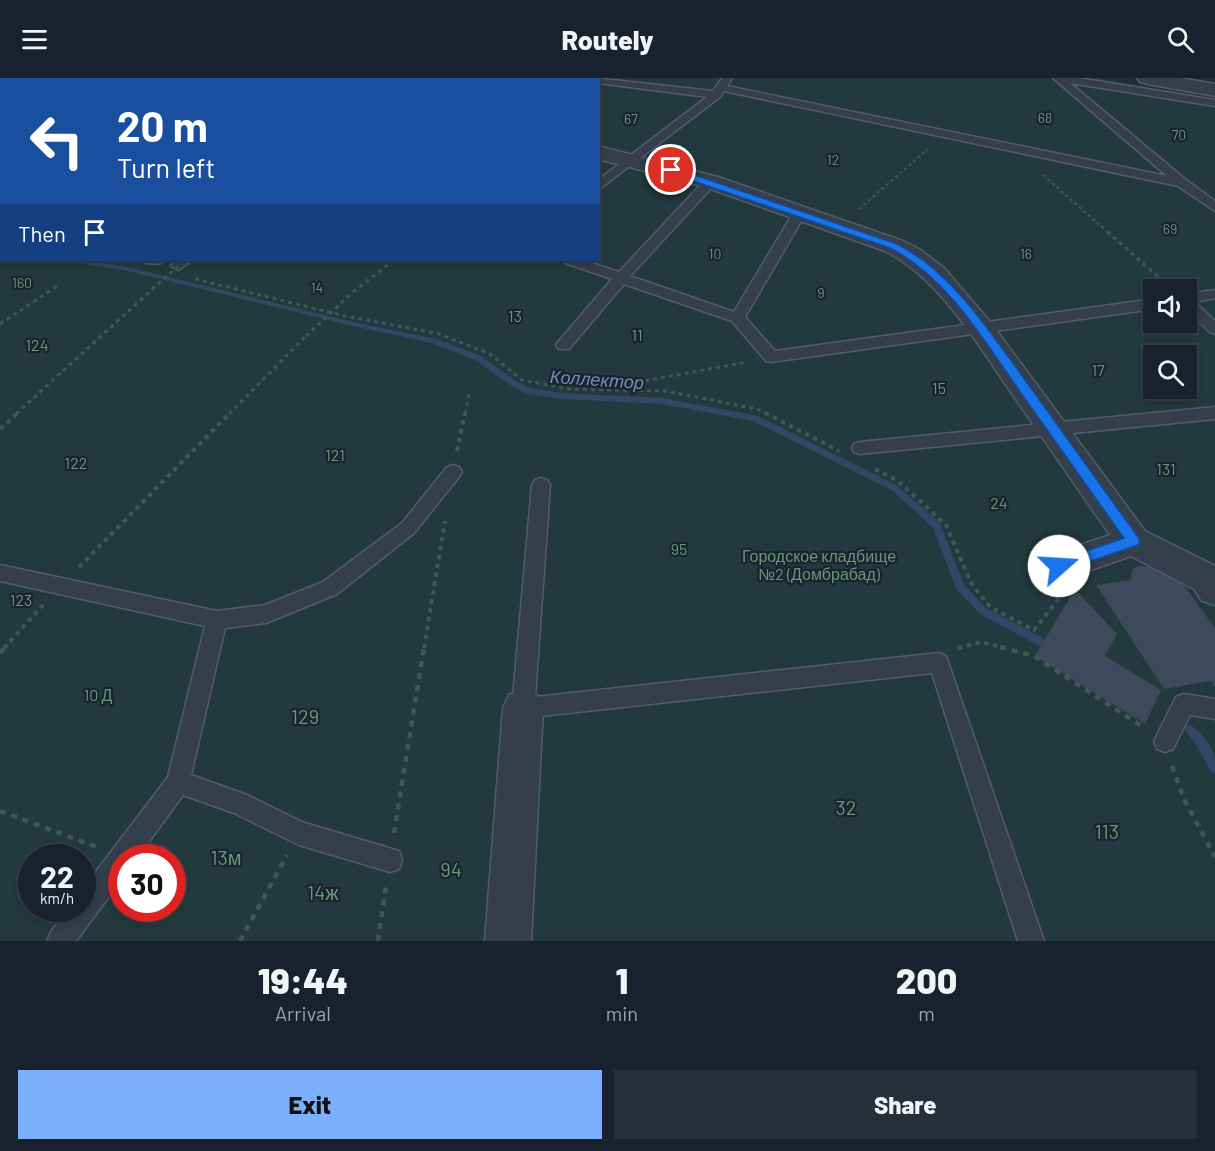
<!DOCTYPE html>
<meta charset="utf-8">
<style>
body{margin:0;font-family:Barlow,sans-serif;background:#252e39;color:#f1f3f6;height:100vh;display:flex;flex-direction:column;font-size:22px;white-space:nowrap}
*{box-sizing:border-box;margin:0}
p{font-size:20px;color:#9fa3aa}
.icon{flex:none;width:33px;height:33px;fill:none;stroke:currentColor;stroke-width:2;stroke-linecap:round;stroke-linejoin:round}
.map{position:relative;height:863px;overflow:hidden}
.drawer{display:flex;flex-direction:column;background:#18212d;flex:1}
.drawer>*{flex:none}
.guide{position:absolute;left:0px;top:0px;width:600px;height:183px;box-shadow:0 3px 9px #0003,0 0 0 2px #363e49;background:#1a4fa0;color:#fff;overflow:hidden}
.fabs{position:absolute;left:1143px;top:201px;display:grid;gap:12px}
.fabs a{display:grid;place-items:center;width:54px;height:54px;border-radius:0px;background:#18212d;box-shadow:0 3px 9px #0003,0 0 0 2px #363e49;font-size:30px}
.speed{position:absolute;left:18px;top:766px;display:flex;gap:12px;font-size:30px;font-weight:700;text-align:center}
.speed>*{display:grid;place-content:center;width:78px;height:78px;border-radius:50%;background:#18212d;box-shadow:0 3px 9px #0003,0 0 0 2px #363e49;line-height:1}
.speed small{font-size:15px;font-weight:400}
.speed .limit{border:9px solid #d22;background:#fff;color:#111}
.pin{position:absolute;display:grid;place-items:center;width:51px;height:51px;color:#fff;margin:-26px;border:3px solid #fff;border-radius:50%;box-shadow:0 2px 6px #0007}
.me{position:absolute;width:66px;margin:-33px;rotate:71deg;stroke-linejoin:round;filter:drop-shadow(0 0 4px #0008)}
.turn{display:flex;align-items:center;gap:21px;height:126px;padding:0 18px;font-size:27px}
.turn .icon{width:78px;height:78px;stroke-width:2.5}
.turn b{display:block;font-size:42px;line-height:51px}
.then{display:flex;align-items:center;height:57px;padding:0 18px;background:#0003;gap:12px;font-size:22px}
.eta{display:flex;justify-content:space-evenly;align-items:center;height:102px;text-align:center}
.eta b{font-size:36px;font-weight:800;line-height:42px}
.primary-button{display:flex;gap:12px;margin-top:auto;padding:12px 18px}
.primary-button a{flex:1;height:69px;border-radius:0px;background:#7dafff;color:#111;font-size:24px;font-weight:800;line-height:69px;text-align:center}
.primary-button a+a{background:#252e39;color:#f1f3f6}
header{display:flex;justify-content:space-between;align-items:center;height:78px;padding:0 18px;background:#18212d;font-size:27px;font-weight:800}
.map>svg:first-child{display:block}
</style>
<header><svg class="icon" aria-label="menu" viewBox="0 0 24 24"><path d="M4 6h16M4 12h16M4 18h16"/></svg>Routely<svg class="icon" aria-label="search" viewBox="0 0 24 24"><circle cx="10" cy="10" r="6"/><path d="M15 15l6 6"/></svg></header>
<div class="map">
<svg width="1215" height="863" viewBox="0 0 1215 863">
<rect width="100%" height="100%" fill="#202c3c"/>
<path fill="#223a3d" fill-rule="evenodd" d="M47 0H1100L1215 20V863H0V23L2 182H598V2L45 1ZM1154 212H1186V244H1154ZM1154 278H1186V310H1154ZM32 780H82V831H32ZM122 780H172V831H122Z"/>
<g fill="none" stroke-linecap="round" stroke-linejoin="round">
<path fill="#324765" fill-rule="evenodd" d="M0 175H2V179H0Z
M72 182H84L128 189 353 244 437 261 481 278 516 303 530 310 562 315 662 320 758 338 898 408 940 445 964 507 986 530 1049 563 1050 566 1049 569 1045 571 1041 569 980 536 957 512 933 450 892 412 753 343 662 326 562 321 528 316 510 307 475 282 432 265 353 248 128 193 75 184Z
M1190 647C1200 652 1213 669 1215 680 1215 684 1215 691 1215 696L1211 694 1197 668 1185 652 1186 648Z"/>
</g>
<path fill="#3c4a5b" d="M1138 488 1154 489 1166 497 1175 495 1215 550V609L1211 603 1164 611 1096 507 1131 502 1132 492Z
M1075 511 1117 556 1105 578 1161 612 1145 646 1035 578Z"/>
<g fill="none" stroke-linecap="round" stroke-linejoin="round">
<g stroke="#525c6a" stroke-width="3">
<path id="lane" d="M50 0H62L49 2Z
M161 0H181L182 2H162Z
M215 0H226L214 2Z
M378 0H389L377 2Z
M403 0H414L402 2Z
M594 0 713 13 722 0H732L727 8 1167 98 1053 0H1079L1215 22V28L1070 5 1186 102 1215 123V133L1178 108 724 13 720 19 598 112V102L707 19 598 5V2H593Z
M0 33H2L0 40Z
M710 100 716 104 714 107 630 198 734 234 795 132H805L806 135 745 239 775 273 1154 221V231L771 284 766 283 732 243 624 206 569 271H559L556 267 559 263 612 201 565 185 564 182H582L619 194 706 101Z
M2 149V158H0V150Z
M144 182H166L159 186 146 185Z
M178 182H193L178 192 171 188Z
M1215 212V220L1195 224 1215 243V256L1210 254 1186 232V216Z
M1215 329V341L860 376 854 374 852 370 854 366 860 364Z
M453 387 459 389 462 394 459 399 414 455 337 516 266 545 225 550 191 697 247 717 302 744 399 773 402 782 399 791 390 794 299 767 234 735 183 717 137 780H122V801L76 863H47L51 854 68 831H82V812L168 699 205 548 0 503V487L217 533 265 527 323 504 402 445 447 389Z
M541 400 547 402 550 407 535 619 939 575 946 578 1044 863H1018L932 595 523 640 515 637 512 630 532 407 535 402Z
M1184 616 1215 621V641L1190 637 1173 671 1165 674 1157 671 1154 663 1176 619Z"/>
</g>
<g stroke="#525c6a" stroke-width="3">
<path id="street" d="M1137 0H1180L1215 6V18L1147 6 1140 4Z
M598 68 718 99 903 163 919 171 944 190 991 245 1145 453 1215 488V527L1202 523 1194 511 1131 478 1059 503 1047 498 1042 488 1047 478 1110 457C1078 411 1047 366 1015 320 980 270 941 201 885 173L702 108 598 81Z
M523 611 537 617 543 630 531 863H485L503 630 509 617Z"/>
</g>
<path stroke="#40575a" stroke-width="2" stroke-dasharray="3 3" stroke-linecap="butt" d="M1043 97 1103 150
M859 131 928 71"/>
<path stroke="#40575a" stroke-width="3" stroke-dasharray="4 4" stroke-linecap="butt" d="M1101 148 1172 211
M195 201 345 238 439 256 490 276 522 302 568 311 665 313 757 331 768 336
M353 214 394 182
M0 246 57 208
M606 310 747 284
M16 336 146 217
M229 336 306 258
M465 336 470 312"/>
<path stroke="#40575a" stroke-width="4" stroke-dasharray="4.5 4.5" stroke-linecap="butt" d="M765 335 839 373
M0 351 18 335
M457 373 465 335
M875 391 898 403 946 447 971 505 990 529 1034 552 1061 518
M79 489 230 335
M4 570 43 527
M424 570 445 443
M958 570 981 564 1005 570"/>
<path stroke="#40575a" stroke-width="4.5" stroke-dasharray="6 6" stroke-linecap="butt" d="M1000 569 1034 578 1143 649
M958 570 962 569
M0 575 5 569
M1172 688 1184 721 1215 779
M0 733 97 769
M394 755 424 569
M240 863 287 777
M378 863 386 807"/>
<use href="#lane" fill="#343e4c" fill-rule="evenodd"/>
<use href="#street" fill="#343e4c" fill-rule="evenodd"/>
<path stroke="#40575a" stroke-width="3" stroke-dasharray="4 4" stroke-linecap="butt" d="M146 217 178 188
M306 258 353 214"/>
</g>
<path fill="#1a73e8" stroke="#114b97" stroke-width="1.5" d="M667 90H674L897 166C955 195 995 262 1033 313 1068 362 1103 410 1138 459L1140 463 1138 467 1059 494 1054 492 1052 488 1054 484 1124 460C1090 413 1057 365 1023 318 987 267 948 199 890 170L667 94Z"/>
<g text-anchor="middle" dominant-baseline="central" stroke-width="4.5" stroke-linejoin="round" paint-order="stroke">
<g font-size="14" fill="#649b71" stroke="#1a2330">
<text x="1045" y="39">68</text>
<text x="631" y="40">67</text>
<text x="1179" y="56">70</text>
<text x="833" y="81">12</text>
<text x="1170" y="150">69</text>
<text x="715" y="175">10</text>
<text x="1026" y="175">16</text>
<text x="22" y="204">160</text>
<text x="317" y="209">14</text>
<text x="821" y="214">9</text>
</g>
<g font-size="16" fill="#649b71" stroke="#1a2330">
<text x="515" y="237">13</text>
<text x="637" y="256">11</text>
<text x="37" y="266">124</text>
<text x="1098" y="291">17</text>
<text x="939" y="309">15</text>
<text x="335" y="376">121</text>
<text x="76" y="384">122</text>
<text x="1166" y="390">131</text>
<text x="999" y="424">24</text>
<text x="679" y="470">95</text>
<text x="819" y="477">Городское кладбище<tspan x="819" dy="18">№2 (Домбрабад)</tspan></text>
<text x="21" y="521">123</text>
<text x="98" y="616">10 Д</text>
</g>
<g font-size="18" font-style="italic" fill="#748fb2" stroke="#1a2330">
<text transform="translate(597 301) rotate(4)">Коллектор</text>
</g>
<g font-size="20" fill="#649b71" stroke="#1a2330">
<text x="305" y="638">129</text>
<text x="846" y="729">32</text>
<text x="1107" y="753">113</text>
<text x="226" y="779">13м</text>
<text x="451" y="791">94</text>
<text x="323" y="814">14ж</text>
</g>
</g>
</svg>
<div class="fabs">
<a><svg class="icon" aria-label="sound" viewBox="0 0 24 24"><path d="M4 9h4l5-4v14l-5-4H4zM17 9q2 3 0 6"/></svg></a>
<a><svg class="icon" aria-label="search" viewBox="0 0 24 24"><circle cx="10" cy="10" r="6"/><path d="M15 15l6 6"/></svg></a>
</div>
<div class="speed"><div>22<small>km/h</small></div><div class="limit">30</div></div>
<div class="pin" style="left:671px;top:92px;background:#d93025"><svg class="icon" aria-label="arrive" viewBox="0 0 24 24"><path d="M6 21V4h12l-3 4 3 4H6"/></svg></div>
<svg class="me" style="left:1059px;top:488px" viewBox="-20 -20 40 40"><circle r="19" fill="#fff"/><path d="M0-13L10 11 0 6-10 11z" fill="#1a73e8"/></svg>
<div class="guide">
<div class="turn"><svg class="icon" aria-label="left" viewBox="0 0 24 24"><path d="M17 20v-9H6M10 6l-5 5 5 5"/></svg><div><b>20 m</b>Turn left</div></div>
<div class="then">Then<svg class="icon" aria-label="arrive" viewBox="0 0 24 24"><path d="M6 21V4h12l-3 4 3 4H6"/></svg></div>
</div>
</div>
<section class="drawer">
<div class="eta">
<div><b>19:44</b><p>Arrival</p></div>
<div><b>1</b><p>min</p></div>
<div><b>200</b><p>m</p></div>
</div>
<div class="primary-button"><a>Exit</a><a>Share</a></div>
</section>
